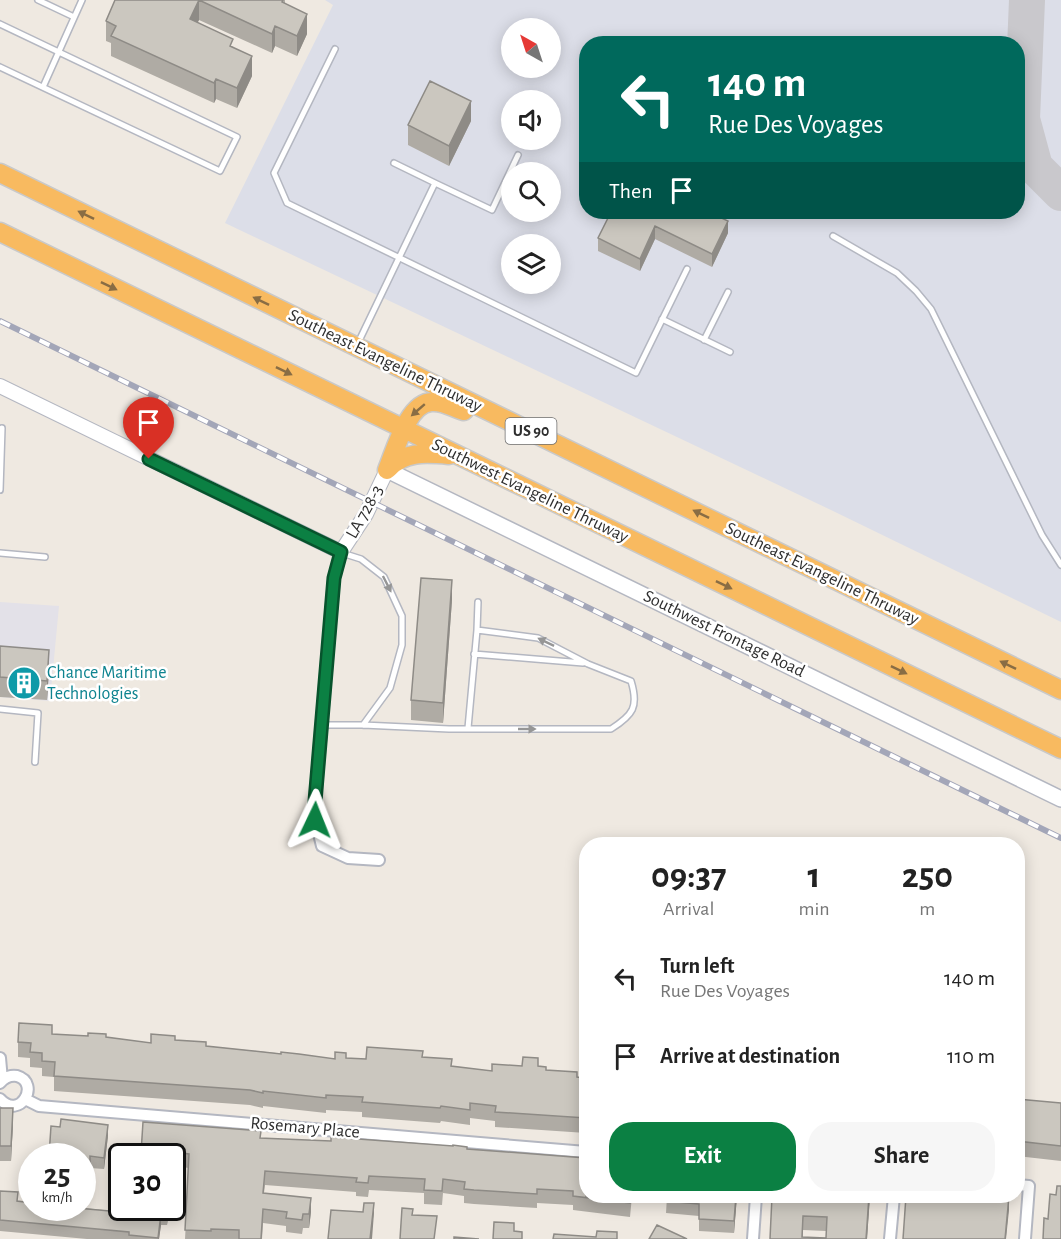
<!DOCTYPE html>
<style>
body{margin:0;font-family:"Alegreya Sans",sans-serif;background:#f6f6f6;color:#222;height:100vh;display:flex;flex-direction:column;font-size:22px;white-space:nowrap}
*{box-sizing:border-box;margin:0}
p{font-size:20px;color:#767676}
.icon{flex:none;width:33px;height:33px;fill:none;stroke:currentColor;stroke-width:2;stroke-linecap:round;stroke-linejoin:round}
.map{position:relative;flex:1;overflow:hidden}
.side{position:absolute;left:579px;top:837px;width:446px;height:366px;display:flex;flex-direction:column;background:#fff;border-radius:24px;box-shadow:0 3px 15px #0003}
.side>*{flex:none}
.guide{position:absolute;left:579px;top:36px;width:446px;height:183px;border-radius:24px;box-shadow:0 3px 15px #0003;background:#00695c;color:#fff;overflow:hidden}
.needle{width:39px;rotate:321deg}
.tools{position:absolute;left:501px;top:18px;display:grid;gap:12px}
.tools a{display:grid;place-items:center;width:60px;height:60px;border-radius:50%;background:#fff;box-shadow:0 3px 15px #0003;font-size:30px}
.speed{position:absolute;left:18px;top:1143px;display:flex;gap:12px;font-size:30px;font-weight:700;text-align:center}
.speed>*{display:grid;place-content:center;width:78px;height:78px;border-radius:50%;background:#fff;box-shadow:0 3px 15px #0003;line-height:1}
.speed small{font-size:15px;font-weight:400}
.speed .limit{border:3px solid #111;border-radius:9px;background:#fff;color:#111}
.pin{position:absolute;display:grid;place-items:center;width:51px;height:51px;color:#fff;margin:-62px -26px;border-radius:50% 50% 50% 0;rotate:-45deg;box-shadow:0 0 6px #0007}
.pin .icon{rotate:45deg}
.me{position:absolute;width:66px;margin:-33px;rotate:2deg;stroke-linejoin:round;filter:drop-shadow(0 0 4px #0008)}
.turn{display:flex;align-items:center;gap:21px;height:126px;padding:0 30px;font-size:27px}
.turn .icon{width:78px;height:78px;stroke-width:2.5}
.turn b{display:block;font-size:42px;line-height:51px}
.then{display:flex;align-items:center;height:57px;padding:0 30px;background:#0003;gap:12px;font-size:22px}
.eta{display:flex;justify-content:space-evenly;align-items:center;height:102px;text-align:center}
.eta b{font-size:36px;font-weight:700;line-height:42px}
.cta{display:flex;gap:12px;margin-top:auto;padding:12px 30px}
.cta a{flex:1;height:69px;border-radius:24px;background:#0b8043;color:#fff;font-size:24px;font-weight:700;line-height:69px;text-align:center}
.cta a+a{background:#f6f6f6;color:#222}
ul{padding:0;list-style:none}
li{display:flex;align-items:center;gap:18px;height:78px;padding:0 30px}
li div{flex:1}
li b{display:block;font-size:22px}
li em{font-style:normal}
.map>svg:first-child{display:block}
</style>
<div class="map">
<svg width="1061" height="1239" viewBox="0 0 1061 1239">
<rect width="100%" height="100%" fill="#efe9e1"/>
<path fill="#e3e1e8" d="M0 602 59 606 50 701 0 697Z"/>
<path fill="#dcdee8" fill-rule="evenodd" d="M325 0H1061V622L831 510 225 223 333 5ZM512 28H550V68H512ZM586 44H1017V212H586ZM512 100H550V140H512ZM512 172H550V212H512ZM512 244H550V284H512Z"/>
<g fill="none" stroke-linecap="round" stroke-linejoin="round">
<path stroke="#c9c8cc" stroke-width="36" d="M1027 0 1022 119 1035 167 1061 193"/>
<g stroke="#b4b7c1" stroke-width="8">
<path id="service" d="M38 0 74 17
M0 24 237 137 220 171 0 67
M335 49 274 173 287 203 636 373 687 269
M43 87 82 0
M435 183 492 210 518 155
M833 236 897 273 916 291 931 309 1042 535 1061 565
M662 319 730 352
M704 340 728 292
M358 343 435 183 394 163
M0 490 2 428
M0 553 45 557
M342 553 361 559 384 577 402 616V645L390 688 363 725
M477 630 478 602
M474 654 583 663
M0 709 38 713 35 762
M322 725H363L449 729H611C633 715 639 707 631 681L588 664 538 638 477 630 468 728"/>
</g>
<g stroke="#b4b7c1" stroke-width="14">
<path id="minor" d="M341 552 334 578 314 813 322 846 348 858 379 860
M0 1058 2 1080
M0 1083C4 1078 10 1075 17 1076 41 1083 20 1121 0 1099
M25 1099 39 1106 586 1152
M1017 1185 1029 1186 1025 1239
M753 1239 756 1196
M890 1239 894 1196"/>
</g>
<g stroke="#b4b7c1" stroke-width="16">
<path id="tertiary" d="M0 386 341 552 366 514 387 470"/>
</g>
<g stroke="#b4b7c1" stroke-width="18">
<path id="secondary" d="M387 470 1061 799"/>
</g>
<g stroke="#c9c9c9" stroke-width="21">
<path id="trunk" d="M0 173 1061 690
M0 232 1061 749
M388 469C404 451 426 453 449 455
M387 470C395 451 408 402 432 402 444 401 453 408 464 411"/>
</g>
<use href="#service" stroke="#fff" stroke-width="5"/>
<use href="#minor" stroke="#fff" stroke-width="10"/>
<use href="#tertiary" stroke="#fff" stroke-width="14"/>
<use href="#secondary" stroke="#fff" stroke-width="15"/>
<use href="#trunk" stroke="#f8ba60" stroke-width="18"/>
<g stroke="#a3a6b8" stroke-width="6">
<path id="rail" d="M0 321 1061 838"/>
</g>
<use href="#rail" stroke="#fff" stroke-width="4" stroke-dasharray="11" stroke-linecap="butt"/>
</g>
<path fill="#afaba4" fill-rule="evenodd" d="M115 0H285V4L307 34 297 56 275 46 272 53 199 20 197 22 233 47 252 76 237 108 216 99 214 103 111 56V43L106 41V21Z
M471 121 449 166 408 145V125Z
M611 212 728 233 712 267 655 239 640 271 598 251V238Z
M452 600 443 723 411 720V700Z
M0 646 49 670 47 700 0 697Z
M52 1034 106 1037 151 1043 175 1040 206 1046 335 1059 346 1058 366 1059 423 1057 452 1066 492 1071 538 1066 546 1070 577 1077 586 1078V1133L495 1127V1121L470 1118V1125L441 1121 440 1123 362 1117V1112L326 1110V1113L263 1106V1108L250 1105 54 1091V1077L42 1076V1068L30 1067V1058L18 1057V1042Z
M1017 1099 1061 1103V1161L1017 1156Z
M0 1108 13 1123 11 1161H0Z
M143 1122 261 1138 467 1149 586 1196H632L630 1217 573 1210V1205L537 1203V1208L474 1204 464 1203V1196L443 1193 442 1205 424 1204V1193L369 1190 368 1197 356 1196V1192L265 1185 264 1193 311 1212 309 1228H303L302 1234 286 1232V1226L263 1223 262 1239H185L189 1168 174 1166 172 1179V1156H141Z
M108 1136 104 1169 90 1168V1173H82V1156Z
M82 1177 89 1189 88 1200 82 1199Z
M0 1191 18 1201 132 1213 169 1208 167 1225H161L159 1239H87L0 1231Z
M667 1196H737L734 1233 699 1231V1216L666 1213Z
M772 1196H870L867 1239H770ZM803 1230 826 1231V1238L803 1237Z"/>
<path fill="#8e8b86" d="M199 0V20L190 39V19Z
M307 14V34L297 56V36Z
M275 26V46L272 53V34Z
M252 56V76L237 108V88Z
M216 79V99L214 103V83Z
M471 101V121L449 166V146Z
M728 221V233L712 267V254Z
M655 226V239L640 271V259Z
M452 580V600L443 723V703Z
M49 650V670L47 700V681Z
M13 1108V1123L11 1161V1146Z
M108 1125V1136L104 1169V1158Z
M174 1152V1166L173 1179V1165Z
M736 1196H737L734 1233V1221Z
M869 1196H870L867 1239H866Z
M1009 1196V1210L1006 1239H1005Z
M311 1198V1212L309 1228V1214Z
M374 1203V1213L372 1239H370Z
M168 1208H169L167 1225V1214Z
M161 1214V1225L159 1239H158Z"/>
<path fill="#cbc7bf" stroke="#8e8b86" stroke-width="1.5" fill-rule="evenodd" d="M115 0H199L190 19 233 39 230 46 252 56 237 88 216 79 214 83 111 36 116 26 106 21Z
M199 0H283L282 2 307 14 297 36 275 26 272 34Z
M430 81 471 101 449 146 408 125Z
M611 212H709L728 221 712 254 655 226 640 259 598 238Z
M421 578 452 580 443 703 411 700Z
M0 646 49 650 47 681 0 677Z
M19 1023 52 1025V1034L88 1036V1033L106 1034V1037L151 1043V1034L175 1036V1040L206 1042V1046L281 1054V1052L299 1054 335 1059V1052L346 1053V1058L366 1059 367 1047 423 1051 422 1057 452 1059 451 1066 492 1071V1064L522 1066 523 1057 538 1058V1066L546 1067V1070L577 1072V1077L586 1078V1118L495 1112 496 1106 470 1103V1110L441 1106 440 1108 362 1102 363 1097 326 1095V1098L263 1091V1093L250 1090 54 1076 55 1062 42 1061V1053L30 1052 31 1043 18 1042Z
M1017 1099 1061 1103V1146L1017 1141Z
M0 1108H13L11 1146H0Z
M61 1119 108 1125 104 1158 90 1156V1162H82V1156H49L51 1126 60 1127Z
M143 1122 261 1131 260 1138 331 1141V1137L453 1146V1145L467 1147V1149L586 1158V1196H631L630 1203 573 1196V1191L537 1189V1194L474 1190 464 1189 465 1182 443 1179 442 1191 424 1190 425 1179 369 1176 368 1183 356 1182 357 1178 265 1171 263 1193 311 1198 309 1214H303L302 1220 286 1218 287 1212 263 1209 261 1239H239V1230L211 1229V1231L185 1230 189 1154 174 1152 173 1165 172 1156H148V1153H141Z
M82 1177 89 1178 88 1189 82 1188Z
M1057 1186H1061V1239H1043L1044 1218 1048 1219 1050 1194 1056 1195Z
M0 1191 18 1192 17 1201 32 1203V1208H76L132 1213V1208H168L167 1214H161L158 1238 129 1235V1232L0 1220Z
M667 1196H736L734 1221 699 1219V1204L666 1201Z
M772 1196H869L866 1239H770ZM803 1216 827 1217 826 1238 802 1237Z
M906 1196H1009L1005 1239H903Z
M364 1203H374L370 1239H328L331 1210 363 1212Z
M402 1208 413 1209 412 1215 437 1216 434 1239H400Z
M494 1222 514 1223V1231L522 1232V1239H493Z
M657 1225 687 1239H649Z
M597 1231 617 1232V1239H553L554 1234 596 1237Z
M454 1237 479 1239H454Z"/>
<defs><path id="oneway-solid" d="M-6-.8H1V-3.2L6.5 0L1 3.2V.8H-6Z" transform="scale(1.5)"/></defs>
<g fill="#896d44">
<use href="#oneway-solid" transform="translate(86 215) rotate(-154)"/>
<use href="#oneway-solid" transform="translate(109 286) rotate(26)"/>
<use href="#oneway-solid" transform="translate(261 301) rotate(-154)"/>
<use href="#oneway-solid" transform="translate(284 371) rotate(26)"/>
<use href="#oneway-solid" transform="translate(418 410) rotate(139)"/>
<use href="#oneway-solid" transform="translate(701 514) rotate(-154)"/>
<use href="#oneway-solid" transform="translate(724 585) rotate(26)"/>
<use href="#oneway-solid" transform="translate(1008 665) rotate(-154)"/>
<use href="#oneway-solid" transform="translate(899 670) rotate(26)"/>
</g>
<g fill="#969696">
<use href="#oneway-solid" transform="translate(387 584) rotate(63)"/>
<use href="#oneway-solid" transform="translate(546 642) rotate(-154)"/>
<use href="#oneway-solid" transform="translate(527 729)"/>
</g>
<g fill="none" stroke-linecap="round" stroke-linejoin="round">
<g stroke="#07532c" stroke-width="15">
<path id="route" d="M149 459 341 552 334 578 314 813 315 820"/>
</g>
<use href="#route" stroke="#0b8043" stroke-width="10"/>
</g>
<defs>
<g id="building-disc" transform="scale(1.725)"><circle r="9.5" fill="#0f9aa8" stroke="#fff"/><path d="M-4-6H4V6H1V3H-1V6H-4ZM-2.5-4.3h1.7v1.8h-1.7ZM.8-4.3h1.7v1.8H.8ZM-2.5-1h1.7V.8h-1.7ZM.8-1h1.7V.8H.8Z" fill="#fff"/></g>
</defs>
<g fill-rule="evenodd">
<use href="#building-disc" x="24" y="683"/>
</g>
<g text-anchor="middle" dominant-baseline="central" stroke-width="5" stroke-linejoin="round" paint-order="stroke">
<rect fill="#fff" stroke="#6d6d6d" stroke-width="1.5" x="505.5" y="418" width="51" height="26" rx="4.5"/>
<g font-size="16" font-weight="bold" fill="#2e2e2e">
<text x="531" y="431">US 90</text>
</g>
<g font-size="18" fill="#2e2e2e" stroke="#fff">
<text transform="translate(385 361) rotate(26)">Southeast Evangeline Thruway</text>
<text transform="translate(530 491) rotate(26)">Southwest Evangeline Thruway</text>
<text transform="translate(365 512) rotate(-61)">LA 728-3</text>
<text transform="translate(822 574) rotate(26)">Southeast Evangeline Thruway</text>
<text transform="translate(724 634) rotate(26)">Southwest Frontage Road</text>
<text transform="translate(305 1128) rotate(5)">Rosemary Place</text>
</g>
<g font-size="18" fill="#0d838f" stroke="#fff" text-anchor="start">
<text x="47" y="673">Chance Maritime<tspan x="47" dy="21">Technologies</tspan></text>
</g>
</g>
</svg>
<div class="tools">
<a><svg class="needle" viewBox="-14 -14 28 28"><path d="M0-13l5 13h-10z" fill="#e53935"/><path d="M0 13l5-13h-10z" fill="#767676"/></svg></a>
<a><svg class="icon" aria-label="sound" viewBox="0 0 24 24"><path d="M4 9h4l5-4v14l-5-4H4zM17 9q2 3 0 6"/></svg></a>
<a><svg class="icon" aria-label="search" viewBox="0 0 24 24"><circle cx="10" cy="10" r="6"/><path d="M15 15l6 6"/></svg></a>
<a><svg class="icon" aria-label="layers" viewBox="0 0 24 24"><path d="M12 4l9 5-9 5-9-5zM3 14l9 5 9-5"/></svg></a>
</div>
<div class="speed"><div>25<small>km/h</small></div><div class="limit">30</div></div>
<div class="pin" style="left:149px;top:459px;background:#d93025"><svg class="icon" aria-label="arrive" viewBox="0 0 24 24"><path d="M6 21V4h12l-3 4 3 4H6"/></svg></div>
<svg class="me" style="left:315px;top:820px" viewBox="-20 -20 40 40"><path d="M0-17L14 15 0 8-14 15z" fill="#0b8043" stroke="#fff" stroke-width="4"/></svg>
<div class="guide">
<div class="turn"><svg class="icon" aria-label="left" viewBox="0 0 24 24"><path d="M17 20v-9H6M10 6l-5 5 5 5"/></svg><div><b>140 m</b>Rue Des Voyages</div></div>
<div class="then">Then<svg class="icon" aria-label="arrive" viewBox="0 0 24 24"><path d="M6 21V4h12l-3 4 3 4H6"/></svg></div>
</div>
<section class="side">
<div class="eta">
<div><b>09:37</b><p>Arrival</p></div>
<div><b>1</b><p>min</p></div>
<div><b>250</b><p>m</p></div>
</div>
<ul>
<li><svg class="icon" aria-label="left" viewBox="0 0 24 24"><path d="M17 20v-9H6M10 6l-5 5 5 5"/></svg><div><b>Turn left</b><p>Rue Des Voyages</p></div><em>140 m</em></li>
<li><svg class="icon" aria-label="arrive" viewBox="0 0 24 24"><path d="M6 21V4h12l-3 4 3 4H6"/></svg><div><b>Arrive at destination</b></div><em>110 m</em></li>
</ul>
<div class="cta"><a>Exit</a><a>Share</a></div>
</section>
</div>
